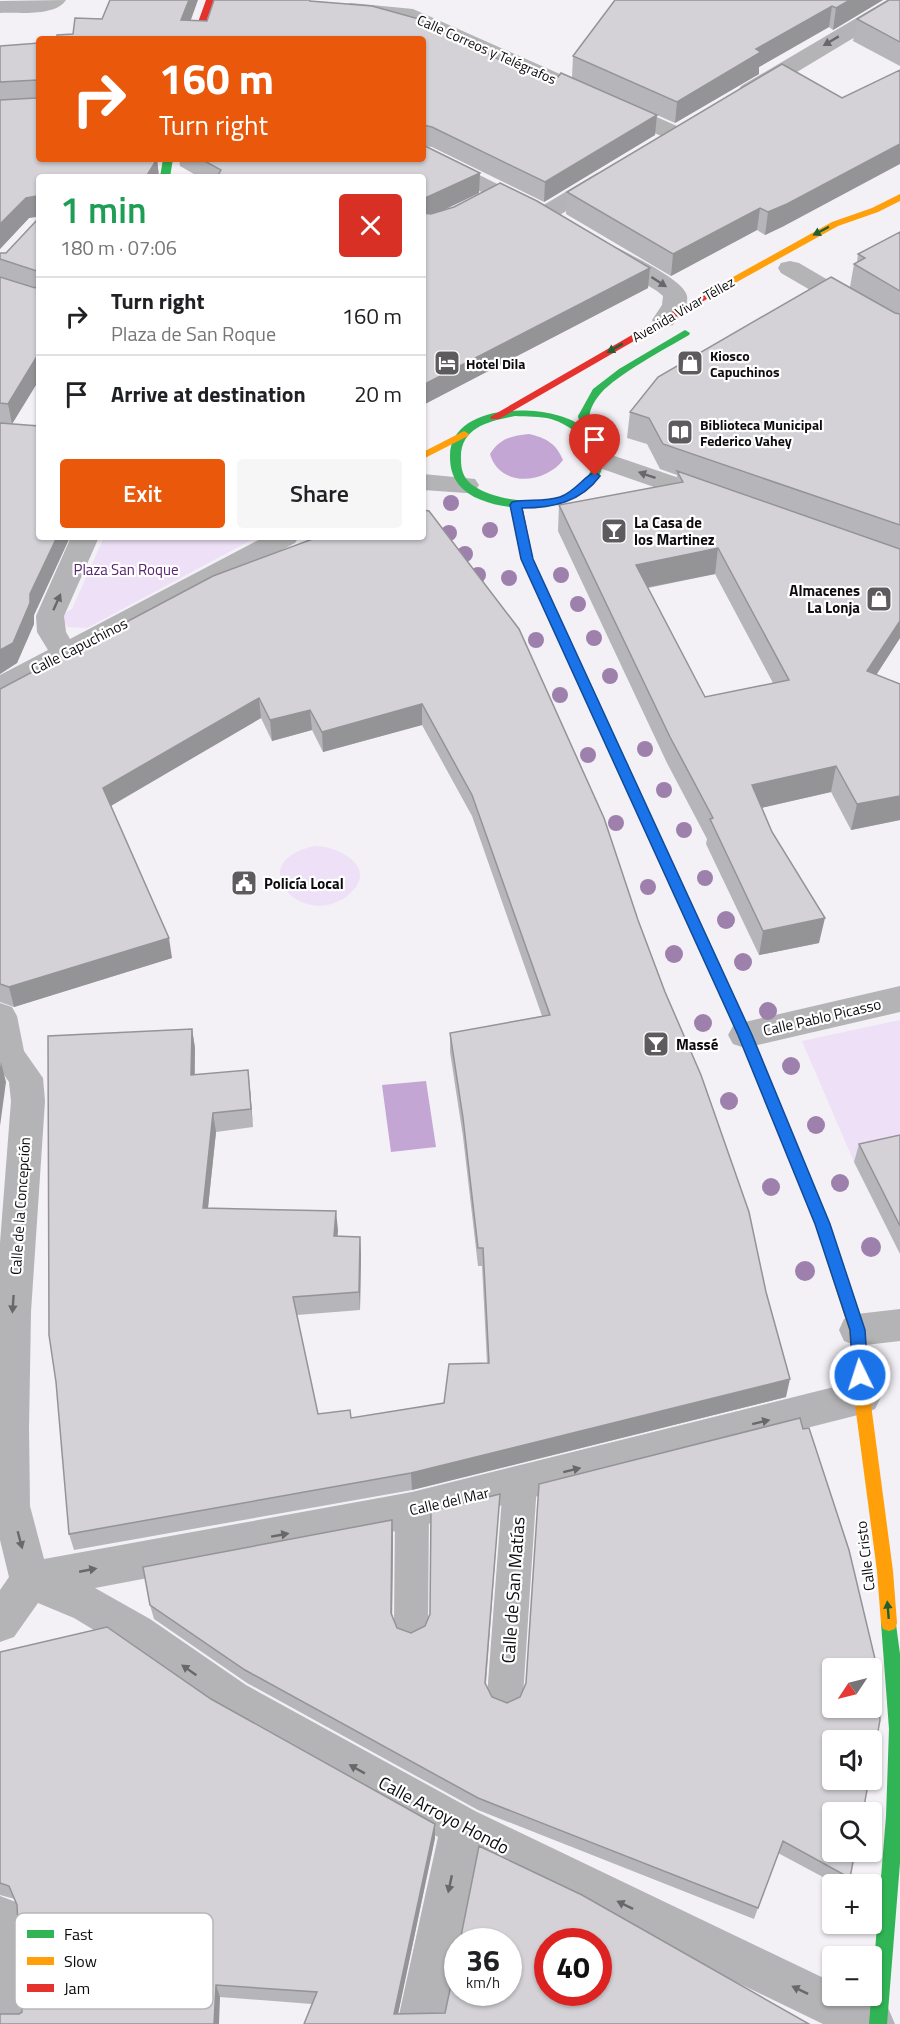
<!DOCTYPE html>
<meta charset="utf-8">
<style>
body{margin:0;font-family:"Titillium Web",sans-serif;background:#f6f6f6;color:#202124;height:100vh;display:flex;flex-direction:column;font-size:22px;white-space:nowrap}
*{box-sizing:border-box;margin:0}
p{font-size:20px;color:#757577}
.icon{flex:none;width:33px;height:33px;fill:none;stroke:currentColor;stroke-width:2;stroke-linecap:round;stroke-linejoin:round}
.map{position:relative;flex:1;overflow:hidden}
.drawer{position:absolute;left:36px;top:174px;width:390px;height:366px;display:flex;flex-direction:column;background:#fff;border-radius:6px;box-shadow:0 2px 4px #0004}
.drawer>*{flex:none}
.banner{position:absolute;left:36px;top:36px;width:390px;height:126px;border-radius:6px;box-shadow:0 2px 4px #0004;background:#ea580c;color:#fff;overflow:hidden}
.needle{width:39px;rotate:235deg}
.tools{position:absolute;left:822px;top:1658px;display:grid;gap:12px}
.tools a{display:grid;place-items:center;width:60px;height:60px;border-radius:6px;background:#fff;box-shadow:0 2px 4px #0004;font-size:30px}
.speed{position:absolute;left:444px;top:1928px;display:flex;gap:12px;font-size:30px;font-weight:700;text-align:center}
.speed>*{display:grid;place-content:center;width:78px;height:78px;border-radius:50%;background:#fff;box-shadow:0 2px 4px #0004;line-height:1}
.speed small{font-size:15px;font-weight:400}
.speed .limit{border:9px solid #d22;background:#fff;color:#111}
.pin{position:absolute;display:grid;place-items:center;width:51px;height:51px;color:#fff;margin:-62px -26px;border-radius:50% 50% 50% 0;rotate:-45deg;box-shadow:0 0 6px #0007}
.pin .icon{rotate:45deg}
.me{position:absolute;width:66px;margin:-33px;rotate:356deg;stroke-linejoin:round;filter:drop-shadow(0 0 4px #0008)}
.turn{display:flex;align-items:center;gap:21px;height:126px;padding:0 24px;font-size:27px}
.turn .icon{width:78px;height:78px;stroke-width:2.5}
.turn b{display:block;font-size:42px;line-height:51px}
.round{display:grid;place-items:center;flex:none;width:63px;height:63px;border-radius:6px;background:#f6f6f6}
.head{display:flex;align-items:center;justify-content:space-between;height:102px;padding:0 24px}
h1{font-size:36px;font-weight:600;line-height:45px;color:#1e9e55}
.cta{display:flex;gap:12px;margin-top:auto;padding:12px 24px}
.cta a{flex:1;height:69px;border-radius:6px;background:#ea580c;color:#fff;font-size:24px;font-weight:600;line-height:69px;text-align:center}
.cta a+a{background:#f6f6f6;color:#202124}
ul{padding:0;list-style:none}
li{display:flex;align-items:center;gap:18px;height:78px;padding:0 24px;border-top:2px solid #e0e0e0}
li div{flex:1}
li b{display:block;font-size:22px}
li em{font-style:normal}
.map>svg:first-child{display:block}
</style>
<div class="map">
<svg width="900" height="2024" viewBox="0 0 900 2024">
<rect width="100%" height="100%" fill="#f3f0f6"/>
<path fill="#ede0f7" d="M104 537H257L87 628 68 627 58 617 72 609Z
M315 846C343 847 380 870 347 896 300 931 241 861 315 846Z
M900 1020V1151L854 1162 802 1041Z"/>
<path fill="#c3a6d4" d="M529 434C546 438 556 443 563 460 545 484 500 488 490 454 500 438 511 436 529 434Z
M426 1081 436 1147 391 1152 382 1085Z"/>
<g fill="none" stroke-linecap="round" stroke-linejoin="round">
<path fill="#b4b3b5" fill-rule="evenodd" d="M520 1469 532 1473 537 1484 523 1696 518 1708 505 1714 492 1708 487 1696 503 1484 508 1473Z
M412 1494 424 1499 429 1510 428 1627 423 1639 411 1644 399 1639 394 1627 395 1510 400 1499Z"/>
<path fill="#b4b3b5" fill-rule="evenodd" d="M66 0C55 17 18 12 0 13V1Z
M887 0H900V10L757 96 749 98 741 96 738 91 741 86Z
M351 3 413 9 686 130 689 135 686 140 678 142 670 140 402 19 344 13 341 9 344 5Z
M423 147 542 206 597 173 605 171 613 173 616 178 613 183 553 219 545 221 537 219 534 215 524 213 415 159H423Z
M610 246 618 248C633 256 685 281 687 296 689 307 678 317 673 325L664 327 655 325 652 320 662 305 663 296 657 291 602 258 598 253 602 248Z
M790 261 799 263 900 322V339L891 337 781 273 778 268 781 263Z
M600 451 723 493 727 499 723 505 714 508 591 465 587 459 591 453Z
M423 474 475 479 479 485 475 491 466 493 423 490Z
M71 537H99L64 616 66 632 70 639 264 537H299L295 543 157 619 10 694 0 697V675L48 650 37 632 36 616Z
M900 986V1012L745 1048 733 1044 728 1035 733 1026 745 1022Z
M0 1003 12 1007 17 1016 24 1051 43 1078 45 1101 31 1312 29 1428 30 1506 44 1559 412 1492 862 1380 875 1385 881 1397 875 1409 862 1414 412 1528 95 1588 150 1619 246 1685 477 1812 832 1982V1995H861L888 2008 895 2024H823L477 1857 460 1941H458V1952L443 2024H397L438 1837 216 1713 122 1647 74 1618 38 1603 14 1637 0 1642V1590L9 1577 0 1540V1243L11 1101 9 1082 0 1069Z
M900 1309V1341L857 1346 844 1341 839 1330 844 1319 857 1314Z
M0 1896 16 1902 22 1918 27 2024H0Z"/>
<path fill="#30b455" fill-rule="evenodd" d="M163 159H173L170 177H160Z
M685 330 690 333 689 335C665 349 618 374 601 393 571 428 609 440 602 468 590 516 487 519 459 485 452 476 450 467 450 456 450 402 548 402 580 425L578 416 593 389 619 369ZM515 416C527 417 540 416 551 419 574 426 604 450 588 476 568 510 498 505 471 484 463 477 461 469 461 460 459 427 490 421 515 416Z
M576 662 582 666 752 1035 829 1224 827 1228 822 1230 817 1228 815 1224 738 1035 570 666Z
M889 1615 895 1617 900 1654V1863L887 2024H869L886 1816 889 1729 881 1623 883 1617Z"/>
<path fill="#ff9f0a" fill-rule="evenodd" d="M900 194V201L878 212 838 226 726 288 722 289 717 286 832 222 872 208Z
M464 431 469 434 468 436 423 459V452Z
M822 1218 827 1220 829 1224 865 1330 870 1397 893 1571 897 1623 895 1629 889 1631 883 1629 881 1623 877 1571 854 1397 849 1330 815 1224 817 1220Z"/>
<path fill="#e5322d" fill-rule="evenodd" d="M206 0H214L200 39H192Z
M722 283 727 286 726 288 499 419H491L490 417Z
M516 501 522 505 533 559 582 666 580 669 576 670 570 666 521 559 510 505Z"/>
</g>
<g fill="#9e80ad">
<circle cx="451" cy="503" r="8"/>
<circle cx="490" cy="530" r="8"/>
<circle cx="449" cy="533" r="8"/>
<circle cx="465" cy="554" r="8"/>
<circle cx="478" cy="575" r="8"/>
<circle cx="561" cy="575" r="8"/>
<circle cx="509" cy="578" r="8"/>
<circle cx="578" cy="604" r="8"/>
<circle cx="594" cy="638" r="8"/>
<circle cx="536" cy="640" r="8"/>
<circle cx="610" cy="676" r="8"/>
<circle cx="560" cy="695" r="8"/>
<circle cx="645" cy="749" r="8"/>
<circle cx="588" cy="755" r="8"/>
<circle cx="664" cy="790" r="8"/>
<circle cx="616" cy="823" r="8"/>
<circle cx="684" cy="830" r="8"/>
<circle cx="705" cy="878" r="8"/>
<circle cx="648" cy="887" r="8"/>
<circle cx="726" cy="920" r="9"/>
<circle cx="674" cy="954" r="9"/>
<circle cx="743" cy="962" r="9"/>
<circle cx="768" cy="1011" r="9"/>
<circle cx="703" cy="1023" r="9"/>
<circle cx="791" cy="1066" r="9"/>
<circle cx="729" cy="1101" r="9"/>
<circle cx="816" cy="1125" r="9"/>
<circle cx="840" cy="1183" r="9"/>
<circle cx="771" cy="1187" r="9"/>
<circle cx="871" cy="1247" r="10"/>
<circle cx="805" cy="1271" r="10"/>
</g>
<path fill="#b6b5b9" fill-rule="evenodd" d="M615 0H883L833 30 829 27 759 67V74L675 123 657 115 655 135 544 202 432 147 424 146 480 173 479 193 443 210 650 268 648 288 423 405V177H199L180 166 179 159H423V39L73 34 102 19 207 21 310 1 419 21 552 85 572 77 573 56Z
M900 0V66L853 41 857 19Z
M39 43V159H157L159 177H39V380L12 424 39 537H70L34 615V624L17 663 0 674V254L6 253 37 220V217L29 218 0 249V46Z
M842 98 784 226 765 235 757 230 671 276 566 214 567 192Z
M900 232V638L876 675 900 684V820L851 830 831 792 761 808 819 943 759 955 706 844 707 839 667 763 558 531 559 505 676 483 677 475 660 469 647 444 627 438 630 412 850 287 854 264 857 262 858 254ZM715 574 773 683 705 697 648 588Z
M423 537 786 1397 412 1490 74 1550 69 1534 192 1029 195 1048V1075L248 1070 250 1089 253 1127 216 1132 208 1208 338 1230 337 1236 360 1237 361 1255 360 1310 297 1315 318 1414 351 1418 444 1403 487 1363 482 1266H478L463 1137 450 1052V1033L542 1016 472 816 422 725 323 752 312 730 272 741 261 718 111 806 172 958 14 1007 0 1002V689Z
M900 1135V1254L854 1162 859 1144Z
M500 1494 486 1684 492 1697 507 1703 520 1697 850 1878 847 1884H836L778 1853 754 1919 478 1810 247 1683 154 1619 150 1605 393 1534 392 1615 397 1628 411 1633 425 1626Z
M0 1652 211 1699 435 1824V1838L398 2013 809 2024H304L312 2004 220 1997 19 2014 22 2012 17 1905 15 1899 0 1895Z"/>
<path fill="#949396" d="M189 0H198L184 39 181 20Z
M850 0H883L833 30 836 8Z
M832 6 829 27 759 67V74L675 123 677 102 756 49Z
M657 115 655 135 544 202 545 182Z
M900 144V164L784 226 765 235 768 212Z
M157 159 159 177H146Z
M480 173 479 193 423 220V199Z
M37 196 39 216 29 218 0 249V224L26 198Z
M760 208 757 230 671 276 673 254Z
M650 268 648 288 423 405V385Z
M39 353V380L12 424 8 404Z
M57 537H70L34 615V624L17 663 0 674V650L30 594Z
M718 548 715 574 634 590 636 565Z
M900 621V638L862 697 867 671Z
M259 698 261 718 107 808 103 788Z
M422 704V725L323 752 322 732Z
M310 710 312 730 272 741 270 720Z
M836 766 831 792 748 811 752 785Z
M900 796V820L851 830 857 804Z
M825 918 819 943 759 955 763 931Z
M169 938 172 958 14 1007 9 987Z
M192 1029 195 1048 194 1094 191 1075Z
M1 1062 6 1082 0 1126V1068Z
M248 1070 250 1089 253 1127 251 1109Z
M213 1113 216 1132 206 1226 203 1208Z
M336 1211 338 1230 336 1254 334 1236Z
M360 1237 361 1255 360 1310 359 1292Z
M790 1379 786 1397 412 1490 411 1473Z
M392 1520 393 1534 392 1627 391 1613Z
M435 1824V1838L396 2024 394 2014Z
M216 1985 220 1997 219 2024H214Z"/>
<path fill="#d4d2d7" stroke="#949396" stroke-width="1.5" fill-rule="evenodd" d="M110 0H189L181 20 207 21 214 0H310V1L372 6 419 19V21L552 85 561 73 657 115 545 182 432 127 423 125V39H57V35L73 34 75 18 102 19Z
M615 0H850L836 8 832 6 756 49 761 52 677 102 573 56Z
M889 0H900V42L857 19Z
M39 43V159H157L146 177H39V353L8 404 0 403V277L35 288 38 285 37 271 0 259V253H6L37 220V196L26 198 0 224V100L36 98 38 96 37 80 0 82V46Z
M782 64 842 98 900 70V144L787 204 768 212 760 208 673 254 567 192Z
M423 145 480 173 423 199V177H217L221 170 201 159H423Z
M500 183 537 201 650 268 423 385V213L431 214 454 207Z
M900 232V291L854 264 865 258 858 254Z
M831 277 895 313 900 314V525L663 444 649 418 630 412 658 377Z
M0 423 39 426V537H57L30 594V603L13 643 0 650Z
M677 471 900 549V621L867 671 900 684V796L857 804 836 766 752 785 772 832 825 918 763 931 710 819 713 818 670 737 559 505 683 482ZM718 548 789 680 705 697 636 565Z
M423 510 429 511 519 629 604 818 638 920 665 992 701 1075 749 1212 766 1292 790 1379 411 1473 69 1534 56 1382 49 1335 48 1036 192 1029 191 1075 248 1070 251 1109 213 1113 203 1208 336 1211 334 1236 360 1237 359 1292 293 1297 318 1414 350 1410 351 1418 444 1403 449 1364 489 1363 483 1248H478L463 1118 450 1033 550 1015 472 795 422 704 322 732 310 710 270 720 259 698 103 788 169 938 9 987 0 984V689L213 576 318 537H423Z
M900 1135V1226L859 1144Z
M800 1418 803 1429 809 1428 849 1550 876 1663 880 1720 872 1765V1740H832V1779H869L863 1812H832V1851H855L850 1878 783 1841 758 1908 478 1798 245 1670 150 1605 143 1567 392 1520 391 1613 397 1628 411 1633 425 1626 430 1614 431 1511 500 1494 485 1683 492 1697 507 1703 520 1697 526 1683 539 1484ZM832 1668H872V1707H832Z
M107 1627 211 1699 435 1824 394 2014 445 2013 458 1952V1992H508V1941H460L479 1846 582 1895 809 2024H304L317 1992 216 1985 214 2024H0V2014H19L22 2012 17 1905 9 1886 0 1883V1652ZM548 1941H598V1992H548Z"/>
<defs><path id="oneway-solid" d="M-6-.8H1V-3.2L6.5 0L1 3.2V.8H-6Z" transform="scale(1.5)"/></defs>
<g fill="#69676a">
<use href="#oneway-solid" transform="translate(831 41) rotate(149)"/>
<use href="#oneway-solid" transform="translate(659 282) rotate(33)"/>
<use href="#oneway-solid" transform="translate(647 475) rotate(-161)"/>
<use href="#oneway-solid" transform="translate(57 602) rotate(-66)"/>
<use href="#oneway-solid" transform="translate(13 1304) rotate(94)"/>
<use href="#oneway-solid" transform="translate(761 1422) rotate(-14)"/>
<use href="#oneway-solid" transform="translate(572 1470) rotate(-14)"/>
<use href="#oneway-solid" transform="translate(280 1535) rotate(-10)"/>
<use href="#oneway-solid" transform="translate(20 1540) rotate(75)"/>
<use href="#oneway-solid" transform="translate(88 1570) rotate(-11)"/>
<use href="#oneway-solid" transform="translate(189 1670) rotate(-145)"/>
<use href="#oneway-solid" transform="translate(357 1769) rotate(-151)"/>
<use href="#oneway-solid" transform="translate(450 1884) rotate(102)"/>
<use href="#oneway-solid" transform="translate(625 1905) rotate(-154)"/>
<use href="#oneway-solid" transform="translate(800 1990) rotate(-154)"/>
</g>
<g fill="#1e6032">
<use href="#oneway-solid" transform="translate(821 231) rotate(152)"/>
<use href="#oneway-solid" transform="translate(615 348) rotate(150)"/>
<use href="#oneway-solid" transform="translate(888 1610) rotate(-95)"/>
</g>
<path fill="#1a73e8" stroke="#114b97" stroke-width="1.5" d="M595 472 600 476C581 502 553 508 522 508L533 559 752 1035 830 1224 865 1330 868 1375 866 1379 860 1381 855 1379 853 1375 850 1330 815 1224 738 1035 521 559 510 505 512 502C528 499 544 502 560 497 576 491 584 476 595 472Z"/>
<defs>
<g id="hotel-square" transform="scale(1.35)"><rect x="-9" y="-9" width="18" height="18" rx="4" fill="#5e5b5f" stroke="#fff"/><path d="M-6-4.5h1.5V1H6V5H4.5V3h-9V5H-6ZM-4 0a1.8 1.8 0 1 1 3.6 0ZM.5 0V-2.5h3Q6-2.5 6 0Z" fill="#fff"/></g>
<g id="shop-square" transform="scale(1.35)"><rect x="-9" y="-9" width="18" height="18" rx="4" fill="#5e5b5f" stroke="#fff"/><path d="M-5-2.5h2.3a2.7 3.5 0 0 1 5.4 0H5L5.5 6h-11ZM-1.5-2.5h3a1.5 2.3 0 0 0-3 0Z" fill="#fff"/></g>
<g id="library-square" transform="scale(1.35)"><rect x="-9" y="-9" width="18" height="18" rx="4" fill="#5e5b5f" stroke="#fff"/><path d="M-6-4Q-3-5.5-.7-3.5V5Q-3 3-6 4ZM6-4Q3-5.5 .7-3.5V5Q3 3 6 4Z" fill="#fff"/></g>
<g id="bar-square" transform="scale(1.35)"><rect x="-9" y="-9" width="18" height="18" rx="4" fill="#5e5b5f" stroke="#fff"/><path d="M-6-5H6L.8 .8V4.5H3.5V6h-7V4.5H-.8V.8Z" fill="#fff"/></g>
<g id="civic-square" transform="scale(1.35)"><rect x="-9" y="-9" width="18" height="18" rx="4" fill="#5e5b5f" stroke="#fff"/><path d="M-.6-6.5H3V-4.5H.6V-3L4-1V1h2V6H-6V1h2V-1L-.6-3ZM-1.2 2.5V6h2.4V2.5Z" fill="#fff"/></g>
</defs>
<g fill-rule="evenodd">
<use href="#hotel-square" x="447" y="363"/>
<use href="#shop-square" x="690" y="363"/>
<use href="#library-square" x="680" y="432"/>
<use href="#bar-square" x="614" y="531"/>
<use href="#shop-square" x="879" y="599"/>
<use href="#civic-square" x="244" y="883"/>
<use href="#bar-square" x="656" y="1044"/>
</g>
<g text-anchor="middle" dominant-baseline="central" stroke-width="4.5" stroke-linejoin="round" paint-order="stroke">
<g font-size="14" fill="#0d0b0e" stroke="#fff">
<text transform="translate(487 49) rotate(24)">Calle Correos y Telégrafos</text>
<text transform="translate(683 309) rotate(-30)">Avenida Vivar Téllez</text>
</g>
<g font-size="14" font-weight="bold" fill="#0d0b0e" stroke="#fff" text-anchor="start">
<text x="710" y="355">Kiosco<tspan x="710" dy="16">Capuchinos</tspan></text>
<text x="466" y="363">Hotel Dila</text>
<text x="700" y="424">Biblioteca Municipal<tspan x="700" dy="16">Federico Vahey</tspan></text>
</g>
<g font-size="15" font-weight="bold" fill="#0d0b0e" stroke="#fff" text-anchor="start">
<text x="634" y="522">La Casa de<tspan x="634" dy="17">los Martinez</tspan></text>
<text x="860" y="590" text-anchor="end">Almacenes<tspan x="860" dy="17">La Lonja</tspan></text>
<text x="264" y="883">Policía Local</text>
<text x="676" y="1044">Massé</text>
</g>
<g font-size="15" fill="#582571" stroke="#fff">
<text x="126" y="569">Plaza San Roque</text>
</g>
<g font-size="15" fill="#0d0b0e" stroke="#fff">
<text transform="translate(79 646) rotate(-27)">Calle Capuchinos</text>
<text transform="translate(822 1017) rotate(-13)">Calle Pablo Picasso</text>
<text transform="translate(20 1206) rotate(-86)">Calle de la Concepción</text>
<text transform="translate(449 1501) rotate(-13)">Calle del Mar</text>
<text transform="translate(865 1556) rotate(-97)">Calle Cristo</text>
</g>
<g font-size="18" fill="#0d0b0e" stroke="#fff">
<text transform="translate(513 1590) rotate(-86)">Calle de San Matías</text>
<text transform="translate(444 1815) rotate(28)">Calle Arroyo Hondo</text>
</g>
</g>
<rect x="15" y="1913" width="198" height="96" rx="9" fill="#fff" stroke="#b6b6b7" stroke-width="1.5"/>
<rect x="27" y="1930" width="27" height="8" fill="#30b455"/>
<rect x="27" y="1957" width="27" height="8" fill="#ff9f0a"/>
<rect x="27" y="1984" width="27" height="8" fill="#e5322d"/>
<g font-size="16" fill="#0d0b0e">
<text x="64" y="1940">Fast</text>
<text x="64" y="1967">Slow</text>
<text x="64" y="1994">Jam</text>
</g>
</svg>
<div class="tools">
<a><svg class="needle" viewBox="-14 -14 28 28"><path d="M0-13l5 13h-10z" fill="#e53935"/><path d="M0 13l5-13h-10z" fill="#757577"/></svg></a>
<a><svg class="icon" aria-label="sound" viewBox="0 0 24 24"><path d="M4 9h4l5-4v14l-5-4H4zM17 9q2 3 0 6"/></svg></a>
<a><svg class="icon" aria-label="search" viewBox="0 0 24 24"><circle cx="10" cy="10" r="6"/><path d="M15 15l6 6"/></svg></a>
<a>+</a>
<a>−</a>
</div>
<div class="speed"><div>36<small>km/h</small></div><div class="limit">40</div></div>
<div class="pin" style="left:595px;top:476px;background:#d93025"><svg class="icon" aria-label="arrive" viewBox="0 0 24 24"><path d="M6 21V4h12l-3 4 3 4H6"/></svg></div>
<svg class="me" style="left:860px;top:1375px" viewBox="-20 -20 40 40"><circle r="17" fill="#1a73e8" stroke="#fff" stroke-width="3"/><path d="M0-11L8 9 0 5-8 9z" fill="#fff"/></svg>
<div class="banner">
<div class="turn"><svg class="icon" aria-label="right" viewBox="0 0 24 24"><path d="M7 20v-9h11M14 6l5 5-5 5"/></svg><div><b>160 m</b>Turn right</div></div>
</div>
<section class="drawer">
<div class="head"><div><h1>1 min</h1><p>180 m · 07:06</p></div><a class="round" style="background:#d93025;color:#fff"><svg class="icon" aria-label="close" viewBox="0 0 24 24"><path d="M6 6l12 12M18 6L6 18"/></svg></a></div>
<ul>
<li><svg class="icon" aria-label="right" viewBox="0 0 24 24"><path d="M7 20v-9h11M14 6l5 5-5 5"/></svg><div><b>Turn right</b><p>Plaza de San Roque</p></div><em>160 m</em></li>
<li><svg class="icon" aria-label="arrive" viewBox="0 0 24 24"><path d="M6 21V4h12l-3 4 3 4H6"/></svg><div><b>Arrive at destination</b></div><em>20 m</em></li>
</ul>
<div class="cta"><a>Exit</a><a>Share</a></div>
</section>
</div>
